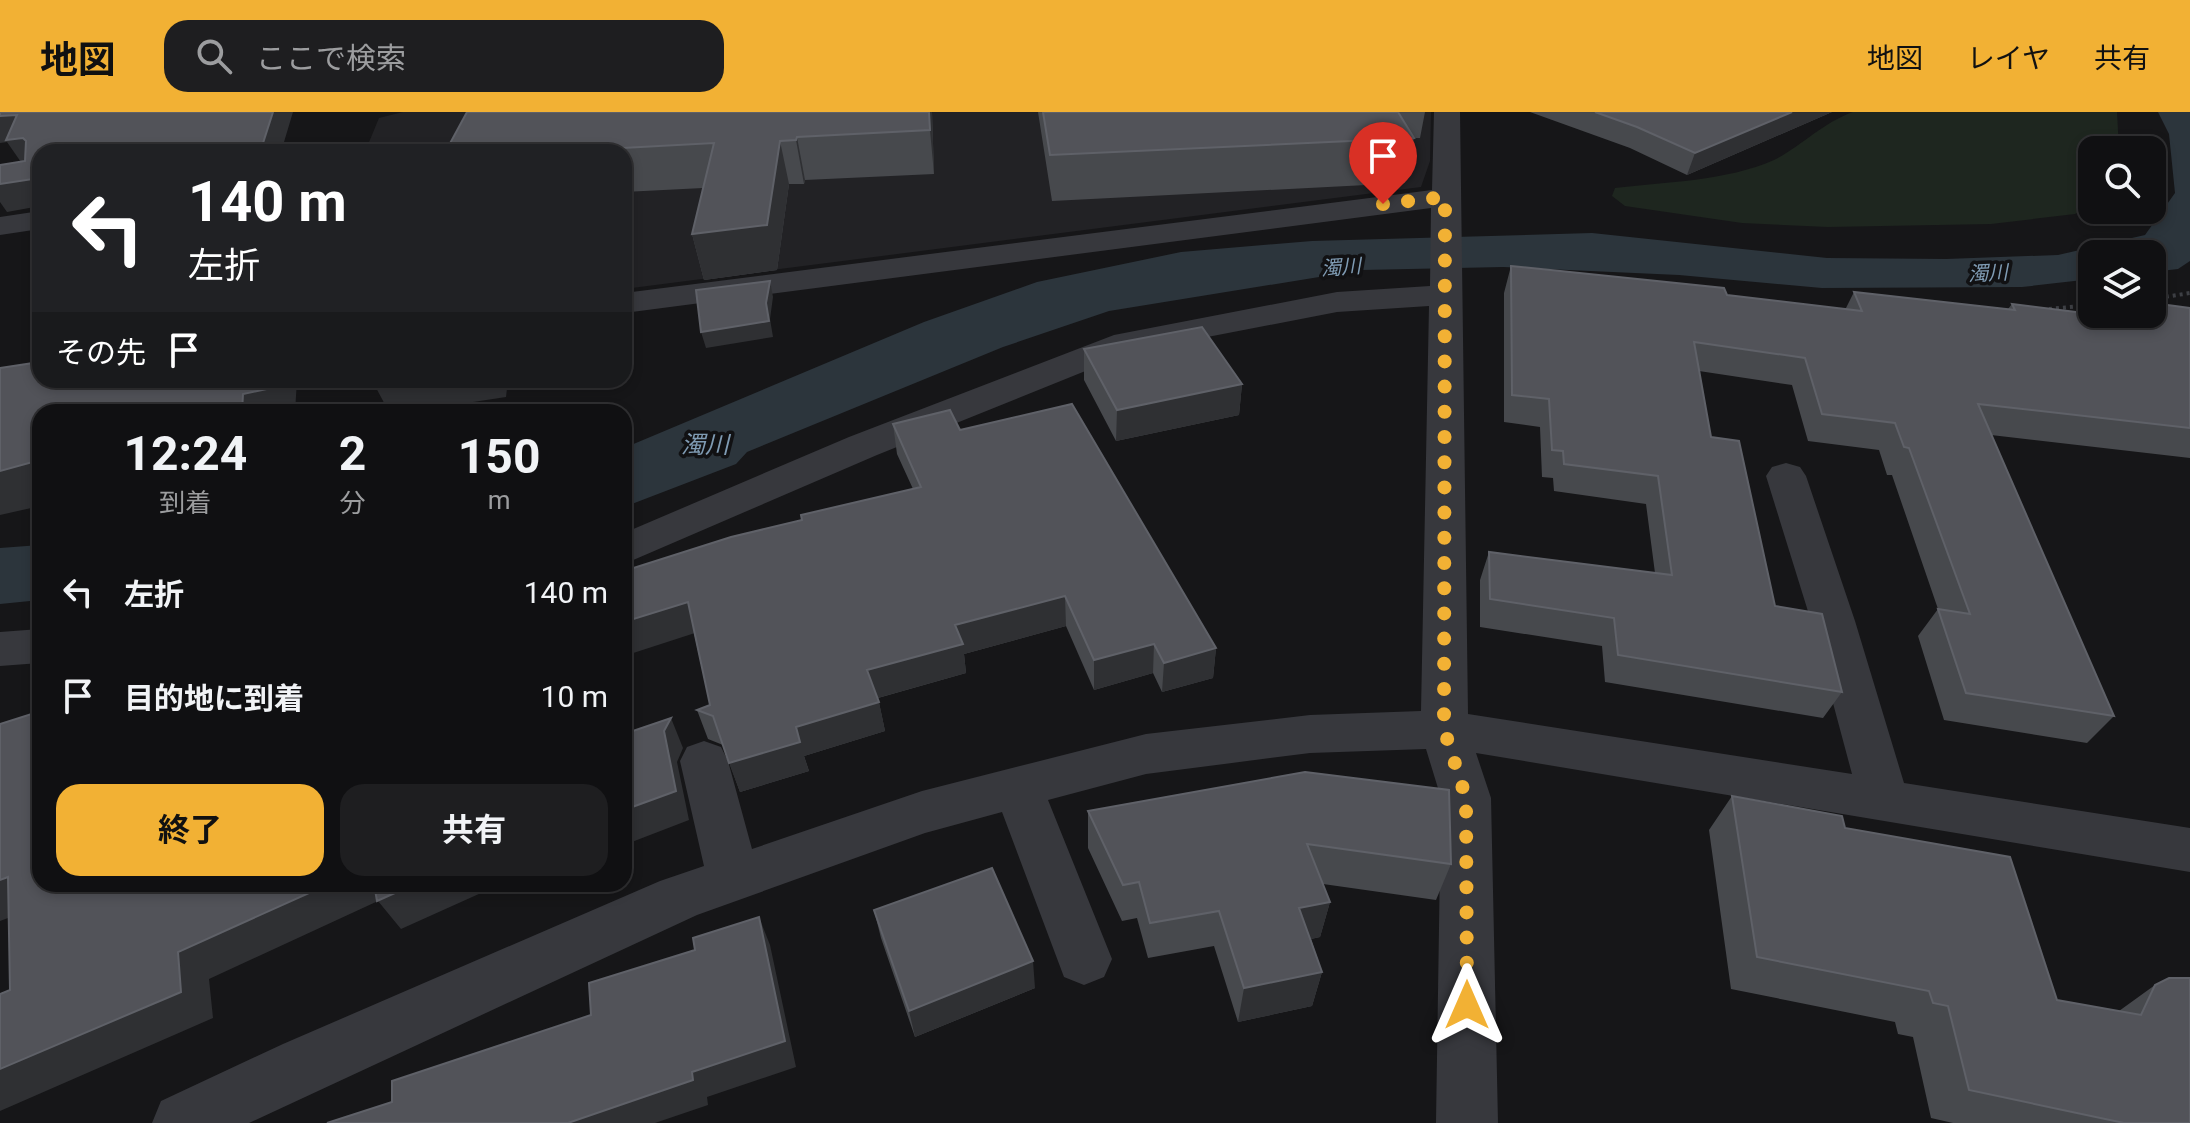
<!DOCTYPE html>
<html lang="ja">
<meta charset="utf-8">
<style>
body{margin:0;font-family:Roboto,"Noto Sans JP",sans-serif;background:#1e1e20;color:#f1f3f6;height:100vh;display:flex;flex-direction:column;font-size:30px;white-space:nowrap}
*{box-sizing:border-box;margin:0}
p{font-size:26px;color:#9c9d9f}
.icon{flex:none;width:44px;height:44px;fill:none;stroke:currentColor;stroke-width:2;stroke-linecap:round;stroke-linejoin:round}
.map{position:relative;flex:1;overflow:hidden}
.details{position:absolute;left:32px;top:292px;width:600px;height:488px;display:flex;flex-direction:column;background:#101012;border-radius:24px;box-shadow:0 4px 12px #0003,0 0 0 2px #303032}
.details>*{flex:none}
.banner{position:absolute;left:32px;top:32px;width:600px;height:244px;border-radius:24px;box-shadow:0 4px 12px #0003,0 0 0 2px #303032;background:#202124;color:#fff;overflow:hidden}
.buttons{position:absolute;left:2078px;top:24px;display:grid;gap:16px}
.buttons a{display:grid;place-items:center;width:88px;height:88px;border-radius:16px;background:#101012;box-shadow:0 4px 12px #0003,0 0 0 2px #303032;font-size:40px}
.pin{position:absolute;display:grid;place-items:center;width:68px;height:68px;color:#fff;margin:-82px -34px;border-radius:50% 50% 50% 0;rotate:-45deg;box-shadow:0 0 8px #0007}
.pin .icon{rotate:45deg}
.me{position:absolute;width:88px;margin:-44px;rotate:0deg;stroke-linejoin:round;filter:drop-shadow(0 0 6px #0008)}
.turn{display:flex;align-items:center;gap:28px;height:168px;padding:0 24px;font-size:36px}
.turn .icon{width:104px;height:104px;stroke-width:2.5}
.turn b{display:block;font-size:56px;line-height:68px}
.then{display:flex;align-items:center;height:76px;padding:0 24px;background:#0003;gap:16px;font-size:30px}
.eta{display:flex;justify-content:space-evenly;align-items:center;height:136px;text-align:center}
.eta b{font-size:48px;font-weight:700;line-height:56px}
.action{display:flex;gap:16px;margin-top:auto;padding:16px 24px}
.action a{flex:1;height:92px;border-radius:24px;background:#f2b134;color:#111;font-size:32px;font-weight:700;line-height:92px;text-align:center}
.action a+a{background:#1e1e20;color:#f1f3f6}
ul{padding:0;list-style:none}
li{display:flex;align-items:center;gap:24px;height:104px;padding:0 24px}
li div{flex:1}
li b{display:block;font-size:30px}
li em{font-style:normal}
header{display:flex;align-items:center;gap:48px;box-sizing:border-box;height:112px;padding:0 40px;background:#f2b134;color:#111}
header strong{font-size:38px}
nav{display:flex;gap:44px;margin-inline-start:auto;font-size:28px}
.search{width:560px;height:72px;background:#1e1e20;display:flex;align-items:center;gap:20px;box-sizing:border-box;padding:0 28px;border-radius:24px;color:#9c9d9f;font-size:30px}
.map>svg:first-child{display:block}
</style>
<header>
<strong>地図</strong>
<div class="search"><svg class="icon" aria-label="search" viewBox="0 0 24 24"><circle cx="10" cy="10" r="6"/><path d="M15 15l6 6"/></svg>ここで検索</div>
<nav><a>地図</a><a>レイヤ</a><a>共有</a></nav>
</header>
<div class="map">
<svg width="2190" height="1011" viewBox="0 0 2190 1011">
<rect width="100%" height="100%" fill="#161618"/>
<path fill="#222225" d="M403 0H1431L1430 49 1421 75 624 177V40H365L379 6Z"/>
<path fill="#1e261f" d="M1853 0H2117L2119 38H2092V91L2075 102 1991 112 1828 115 1742 111 1625 94 1612 84 1615 76C1665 70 1727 69 1774 48 1802 34 1822 11 1853 0Z"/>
<path fill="#2c353c" d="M2158 0H2190V149L2178 157 2152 160V142H2092V167L2022 175 1822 176 1679 163 1503 155 1362 158 1109 199 1003 235 747 340 736 352 624 395V336L924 210 1037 170 1181 140 1312 129 1592 121 1827 146 1946 147 2058 143 2145 123 2175 81 2169 22Z
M40 433V488L0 492V436Z"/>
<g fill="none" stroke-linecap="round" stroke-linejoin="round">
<path stroke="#3d3f44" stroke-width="4" stroke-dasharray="3 4" stroke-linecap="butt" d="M2152 187 2190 181
M2049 197 2092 193"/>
<path fill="#37383d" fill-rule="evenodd" d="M1434 0H1460L1468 602 1852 662 1811 509 1766 364 1772 355 1786 351 1800 355 1806 364 1855 509 1904 671 2190 716V760L1476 641 1491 686 1498 1011H1436L1441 686 1426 637 1310 641 1146 662 1048 688 1112 847 1104 865 1084 873 1064 865 1002 700 925 721 697 803 249 1011H152L161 989 283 932 660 769 704 754 680 649 687 635 704 629 721 635 728 649 752 737 922 679 1146 622 1310 603 1421 599 1429 194 1337 200 1135 239 877 343 624 452V421L849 325 1114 223 1337 180 1430 174 1431 96 624 201V181L1432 78Z
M40 99V117L0 123V105Z
M40 517V551L0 554V520Z"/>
</g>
<path fill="#47494d" d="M932 0 934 62 805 68 804 72H789L777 158 704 168 692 122 703 76 624 80V40H450L448 35Z
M1038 0H1425L1420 26H1414L1405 71 1052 89Z
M1530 0H1832L1687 63 1630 36Z
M1511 154 1727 183 1845 198 1854 180 2008 197 2012 192 2076 200 2087 184 2092 185V202L2190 196V346L1991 323 2114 604 2087 631 1944 608 1918 524 1938 497 1892 363H1887L1879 338 1808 329 1792 273 1699 259 1711 325 1775 494 1842 580 1823 606 1605 570 1602 534 1480 515V468L1489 440 1655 461 1646 392 1554 379 1553 366 1542 365 1540 315 1504 310V181Z
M1084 237 1242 272 1239 303 1116 329 1084 268Z
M893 312 960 318 1216 536 1213 566 1162 580 1153 561 1094 578 1066 514 964 542 966 561 878 586 885 619 804 644 809 659 740 680 723 633 708 627 697 598 710 593 694 521 802 408 913 377 897 342Z
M1732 684 1845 716 2057 888 2119 899 2155 873 2190 1011H1953L1931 1006 1913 925 1898 922 1895 910 1731 877 1709 718Z
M1088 699 1451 752 1436 788 1323 772 1330 790 1320 825 1311 827 1322 860 1312 894 1238 910 1214 834 1148 846 1137 806 1122 809 1088 736Z
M874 798 1035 876 915 925 881 826Z"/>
<path fill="#2f3033" d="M273 0H293L281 40H207Z
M929 0H932L934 62 930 18Z
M1792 0H1832L1687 63 1695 41Z
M17 3 33 27 24 28 40 51 23 53 7 30 0 31V4Z
M797 25 805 68 804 72 796 28Z
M780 29 789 72 777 158 704 168 692 122Z
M40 66V94L7 100 0 90V72Z
M770 169 773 185 770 207 773 225 706 236 701 220 766 191Z
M273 268H297L295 300H242L243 282Z
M400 268H508L506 285 407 300H389L374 272Z
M1242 272 1239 303 1116 329 1117 298Z
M40 348V394L0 403V359Z
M1065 484 1066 514 964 542 966 561 874 587 867 558 955 513Z
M688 490 698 520 624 544V510Z
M1154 532 1153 561 1094 578V548Z
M1216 536 1213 566 1162 580 1164 551Z
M879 590 885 619 804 644 809 659 740 680 729 651 796 615Z
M671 606 683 636 677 650 689 708 624 733V698Z
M8 765 43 793 0 809V768Z
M329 772H501L401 817 378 789 209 867 213 906 0 999V957L178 840Z
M1330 790 1320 825 1291 831 1299 796Z
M759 805 770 833 796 955 707 985 708 993 655 1011H568L692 960Z
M1033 849 1035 876 915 925 909 899Z
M1322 860 1312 894 1238 910 1244 876Z"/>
<path fill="#525359" stroke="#5f6168" stroke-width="2" d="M0 0H273L263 31 207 40H40V66L0 72V53L25 49 26 29 23 26 6 28 17 3 0 4Z
M467 0H929L930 18 797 25 796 28 780 29 767 113 692 122 714 31 604 37 603 40H458L461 34 448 35Z
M1043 0H1398L1414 26 1050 43Z
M1595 0H1792L1695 41 1637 15Z
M1511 154 1724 176 1727 183 1862 199 1854 180 2015 198 2012 192 2092 202H2152V191L2190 196V316L1978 292 2114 604 1966 581 1938 497 1970 502 1909 336 1904 335 1895 311 1822 302 1805 246 1694 230 1711 325 1739 329 1775 494 1822 502 1842 580 1618 543 1614 506 1490 487 1489 440 1672 463 1658 364 1564 352 1563 339 1552 338 1549 287 1512 283Z
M770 169 766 191 769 209 701 220 696 178Z
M2087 184 2092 185V193Z
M1202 215 1242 272 1117 298 1084 237Z
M40 250V268H273L272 276 243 282 242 300H40V348L0 359V256Z
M375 268H400L374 272Z
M1072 292 1216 536 1164 551 1154 532 1094 548 1065 484 955 513 963 532 867 558 879 590 796 615 800 630 729 651 713 604 697 598 710 593 688 490 624 510V459L731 425 802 408 801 403 921 375 893 312 950 298 960 318Z
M38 593H40V772H329L178 840 181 880 0 957V882L10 878 8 765 0 768V612L38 600Z
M671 606 664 619 676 679 624 698V622Z
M1305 660 1449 678 1451 752 1307 732 1330 790 1299 796 1322 860 1244 876 1219 799 1150 811 1139 770 1123 773 1088 699Z
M1732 684 1842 704 1845 716 2010 745 2057 888 2141 903 2155 873 2169 866H2190V1011H2124L1969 978 1948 894 1933 891 1929 879 1757 845Z
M992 756 1033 849 909 899 874 798Z
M374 772H415L377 789Z
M759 805 785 929 692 960 693 968 568 1011H327L392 990V969L591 903 589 871 695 838 693 826Z"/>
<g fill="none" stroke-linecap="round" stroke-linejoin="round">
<path stroke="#f2b134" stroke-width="14" stroke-dasharray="0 25.2" d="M1383 92 1445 85 1444 617 1466 686 1467 893"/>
</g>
<g text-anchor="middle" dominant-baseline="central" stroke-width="7" stroke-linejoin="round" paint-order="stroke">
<g font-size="20" font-style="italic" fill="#7f9bb3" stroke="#111113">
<text transform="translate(1341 155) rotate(-4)">濁川</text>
<text transform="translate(1988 161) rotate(-3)">濁川</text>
</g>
<g font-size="24" font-style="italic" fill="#7f9bb3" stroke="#111113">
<text x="705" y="333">濁川</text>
</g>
</g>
</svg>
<div class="buttons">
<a><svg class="icon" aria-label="search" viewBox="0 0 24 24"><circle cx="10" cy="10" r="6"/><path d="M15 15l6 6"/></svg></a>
<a><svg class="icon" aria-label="layers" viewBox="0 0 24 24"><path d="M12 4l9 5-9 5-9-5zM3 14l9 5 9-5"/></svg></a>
</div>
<div class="pin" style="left:1383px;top:92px;background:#d93025"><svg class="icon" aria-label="arrive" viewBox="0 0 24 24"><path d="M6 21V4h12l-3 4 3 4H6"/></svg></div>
<svg class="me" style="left:1467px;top:893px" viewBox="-20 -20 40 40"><path d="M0-17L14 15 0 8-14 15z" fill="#f2b134" stroke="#fff" stroke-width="4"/></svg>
<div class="banner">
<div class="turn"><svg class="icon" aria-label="left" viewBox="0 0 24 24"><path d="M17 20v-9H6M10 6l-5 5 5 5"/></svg><div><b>140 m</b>左折</div></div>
<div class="then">その先<svg class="icon" aria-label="arrive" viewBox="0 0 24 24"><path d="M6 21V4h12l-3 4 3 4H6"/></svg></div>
</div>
<section class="details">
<div class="eta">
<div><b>12:24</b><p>到着</p></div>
<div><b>2</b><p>分</p></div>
<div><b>150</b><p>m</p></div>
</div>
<ul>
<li><svg class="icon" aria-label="left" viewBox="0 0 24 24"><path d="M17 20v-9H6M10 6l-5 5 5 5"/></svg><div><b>左折</b></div><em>140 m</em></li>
<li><svg class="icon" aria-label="arrive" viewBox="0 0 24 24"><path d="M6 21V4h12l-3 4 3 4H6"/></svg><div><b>目的地に到着</b></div><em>10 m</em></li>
</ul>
<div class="action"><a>終了</a><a>共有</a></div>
</section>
</div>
